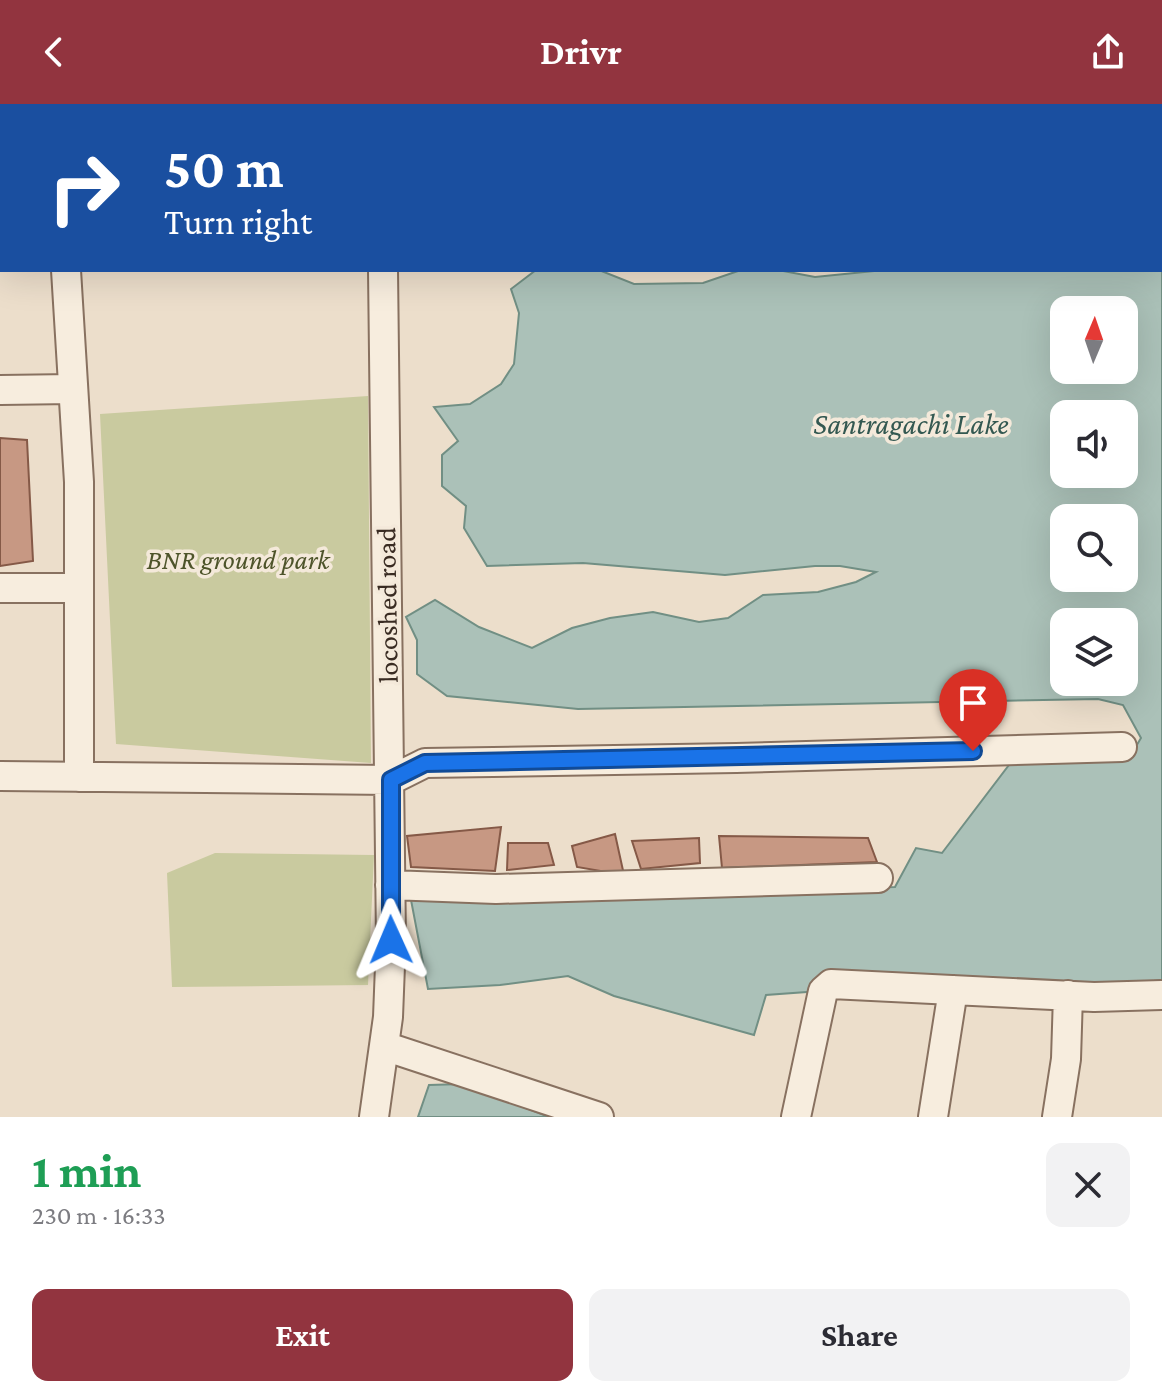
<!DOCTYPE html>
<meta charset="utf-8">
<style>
body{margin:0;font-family:"Crimson Pro",serif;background:#f2f2f3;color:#2b2b33;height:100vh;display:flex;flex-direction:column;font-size:30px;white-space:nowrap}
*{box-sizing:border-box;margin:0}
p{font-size:26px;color:#7c7c81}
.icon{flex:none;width:44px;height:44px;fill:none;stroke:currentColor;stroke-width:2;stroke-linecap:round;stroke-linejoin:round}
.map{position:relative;height:1013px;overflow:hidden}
.details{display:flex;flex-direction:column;background:#fff;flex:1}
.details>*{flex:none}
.guide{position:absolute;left:0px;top:0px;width:1162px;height:168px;box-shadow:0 8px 32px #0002;background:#1a4fa0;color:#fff;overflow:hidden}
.needle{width:52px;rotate:2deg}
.tools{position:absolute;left:1050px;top:192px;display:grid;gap:16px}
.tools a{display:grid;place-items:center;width:88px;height:88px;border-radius:16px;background:#fff;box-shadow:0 8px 32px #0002;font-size:40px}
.pin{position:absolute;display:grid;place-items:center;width:68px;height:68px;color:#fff;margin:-82px -34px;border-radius:50% 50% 50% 0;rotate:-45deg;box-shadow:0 0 8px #0007}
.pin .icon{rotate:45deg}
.me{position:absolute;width:88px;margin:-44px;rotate:359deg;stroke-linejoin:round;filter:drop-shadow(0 0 6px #0008)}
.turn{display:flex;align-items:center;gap:28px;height:168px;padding:0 32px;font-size:36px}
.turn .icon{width:104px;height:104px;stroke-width:2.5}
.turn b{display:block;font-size:56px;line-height:68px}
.round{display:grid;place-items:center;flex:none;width:84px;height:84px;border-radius:16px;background:#f2f2f3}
.head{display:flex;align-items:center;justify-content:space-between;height:136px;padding:0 32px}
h1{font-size:48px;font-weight:700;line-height:60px;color:#1e9e55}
.button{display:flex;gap:16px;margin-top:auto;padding:16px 32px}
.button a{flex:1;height:92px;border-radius:16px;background:#92343f;color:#fff;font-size:32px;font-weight:700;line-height:92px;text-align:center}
.button a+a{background:#f2f2f3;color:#2b2b33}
header{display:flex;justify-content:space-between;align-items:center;height:104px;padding:0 32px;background:#92343f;color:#fff;font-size:36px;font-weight:700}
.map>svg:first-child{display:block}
</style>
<header><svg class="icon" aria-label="back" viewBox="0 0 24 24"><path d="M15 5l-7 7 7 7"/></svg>Drivr<svg class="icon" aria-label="share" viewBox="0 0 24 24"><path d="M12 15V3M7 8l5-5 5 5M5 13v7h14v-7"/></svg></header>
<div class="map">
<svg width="1162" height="1013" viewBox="0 0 1162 1013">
<rect width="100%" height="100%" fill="#ecdecb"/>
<path fill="#c9ca9f" d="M368 292 371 659 116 640 100 310Z
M215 749 374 751 368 881 172 883 167 769Z"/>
<path fill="#abc1b8" stroke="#718f84" stroke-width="2" fill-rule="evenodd" d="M1160 160H1162V876L1129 880H917L766 891 754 931 614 892 568 872 500 881 428 885 411 796 895 783 916 744 942 749 1009 661 1129 654 1141 634 1123 601 1098 595 578 605 447 592 417 570V536L406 513 435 496 479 523 532 544 572 524 610 514 653 508 699 518 728 514 763 491 818 488 856 478 876 468 840 462H815L725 471 583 459 487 462 464 424 466 402 442 382V351L458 337 434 303 470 300 501 280 514 260 519 209 511 185 536 166H599L634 180 703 179 738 167 752 166H778L815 173 884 166H1160ZM1064 206H1124V266H1064ZM1064 310H1124V370H1064ZM1064 414H1124V474H1064ZM1064 518H1124V578H1064Z
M463 980 549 1013H418L429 981Z"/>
<path fill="#c79883" stroke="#855947" stroke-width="2" d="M0 334 27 336 33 457 0 462Z
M501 723 495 767 411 763 407 732Z
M615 730 624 771 577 763 572 742Z
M719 732 868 734 877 758 722 764Z
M699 734 700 759 641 765 632 737Z
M508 739H548L554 761 507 766Z"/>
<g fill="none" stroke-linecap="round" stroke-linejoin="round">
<g stroke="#887160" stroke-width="32">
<path id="minor" d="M1160 107 1162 106
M0 108H2
M66 166 79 378V673
M0 286 72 285
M0 484H78
M0 672 391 676 425 659 736 654 1122 643
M390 781 496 785 878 774
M384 942 599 1013
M374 1013 388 913 391 836 383 166
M796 1013 823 887 831 880 1094 893 1162 891
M933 1013 953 886
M1057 1013 1066 955 1068 891"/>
</g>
<use href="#minor" stroke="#f7edde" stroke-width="28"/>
<g stroke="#392b22" stroke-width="9">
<path id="rail" d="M1016 2 1047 0
M1160 10H1162
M0 25H2
M1160 26H1162
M0 40H2
M1160 41H1162"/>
</g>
<use href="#rail" stroke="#f4e9da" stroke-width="6" stroke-dasharray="18" stroke-linecap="butt"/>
</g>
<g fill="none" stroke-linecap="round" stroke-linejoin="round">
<g stroke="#114b97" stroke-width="20">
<path id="route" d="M391 836V676L425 659 973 647"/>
</g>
<use href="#route" stroke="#1a73e8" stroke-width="14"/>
</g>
<g text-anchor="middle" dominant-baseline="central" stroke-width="7" stroke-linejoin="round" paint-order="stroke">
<g font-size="28" font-style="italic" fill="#4e542a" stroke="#f4e9da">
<text x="238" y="455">BNR ground park</text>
</g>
<g font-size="28" fill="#392b22" stroke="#f4e9da">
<text transform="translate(387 501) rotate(-91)">locoshed road</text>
</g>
<g font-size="30" font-style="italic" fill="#335851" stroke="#f4e9da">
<text x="911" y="319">Santragachi Lake</text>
</g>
</g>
</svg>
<div class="tools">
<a><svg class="needle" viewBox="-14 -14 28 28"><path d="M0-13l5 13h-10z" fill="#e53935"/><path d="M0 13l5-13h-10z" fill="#7c7c81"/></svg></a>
<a><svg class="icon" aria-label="sound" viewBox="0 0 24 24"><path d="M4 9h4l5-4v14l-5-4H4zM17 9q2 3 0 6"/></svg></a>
<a><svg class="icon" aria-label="search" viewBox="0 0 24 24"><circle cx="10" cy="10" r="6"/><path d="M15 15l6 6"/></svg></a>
<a><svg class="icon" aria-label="layers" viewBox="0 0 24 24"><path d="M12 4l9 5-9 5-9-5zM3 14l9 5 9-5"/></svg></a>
</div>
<div class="pin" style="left:973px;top:647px;background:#d93025"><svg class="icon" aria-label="arrive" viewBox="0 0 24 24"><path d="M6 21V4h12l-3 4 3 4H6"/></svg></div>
<svg class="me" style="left:391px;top:836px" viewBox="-20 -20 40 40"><path d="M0-17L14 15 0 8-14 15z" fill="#1a73e8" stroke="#fff" stroke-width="4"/></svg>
<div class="guide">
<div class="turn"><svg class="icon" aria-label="right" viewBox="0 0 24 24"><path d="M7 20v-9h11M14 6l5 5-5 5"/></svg><div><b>50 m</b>Turn right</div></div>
</div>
</div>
<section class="details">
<div class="head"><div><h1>1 min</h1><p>230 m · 16:33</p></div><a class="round"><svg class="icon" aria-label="close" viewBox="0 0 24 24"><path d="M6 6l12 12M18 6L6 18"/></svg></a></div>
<div class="button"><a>Exit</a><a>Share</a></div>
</section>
